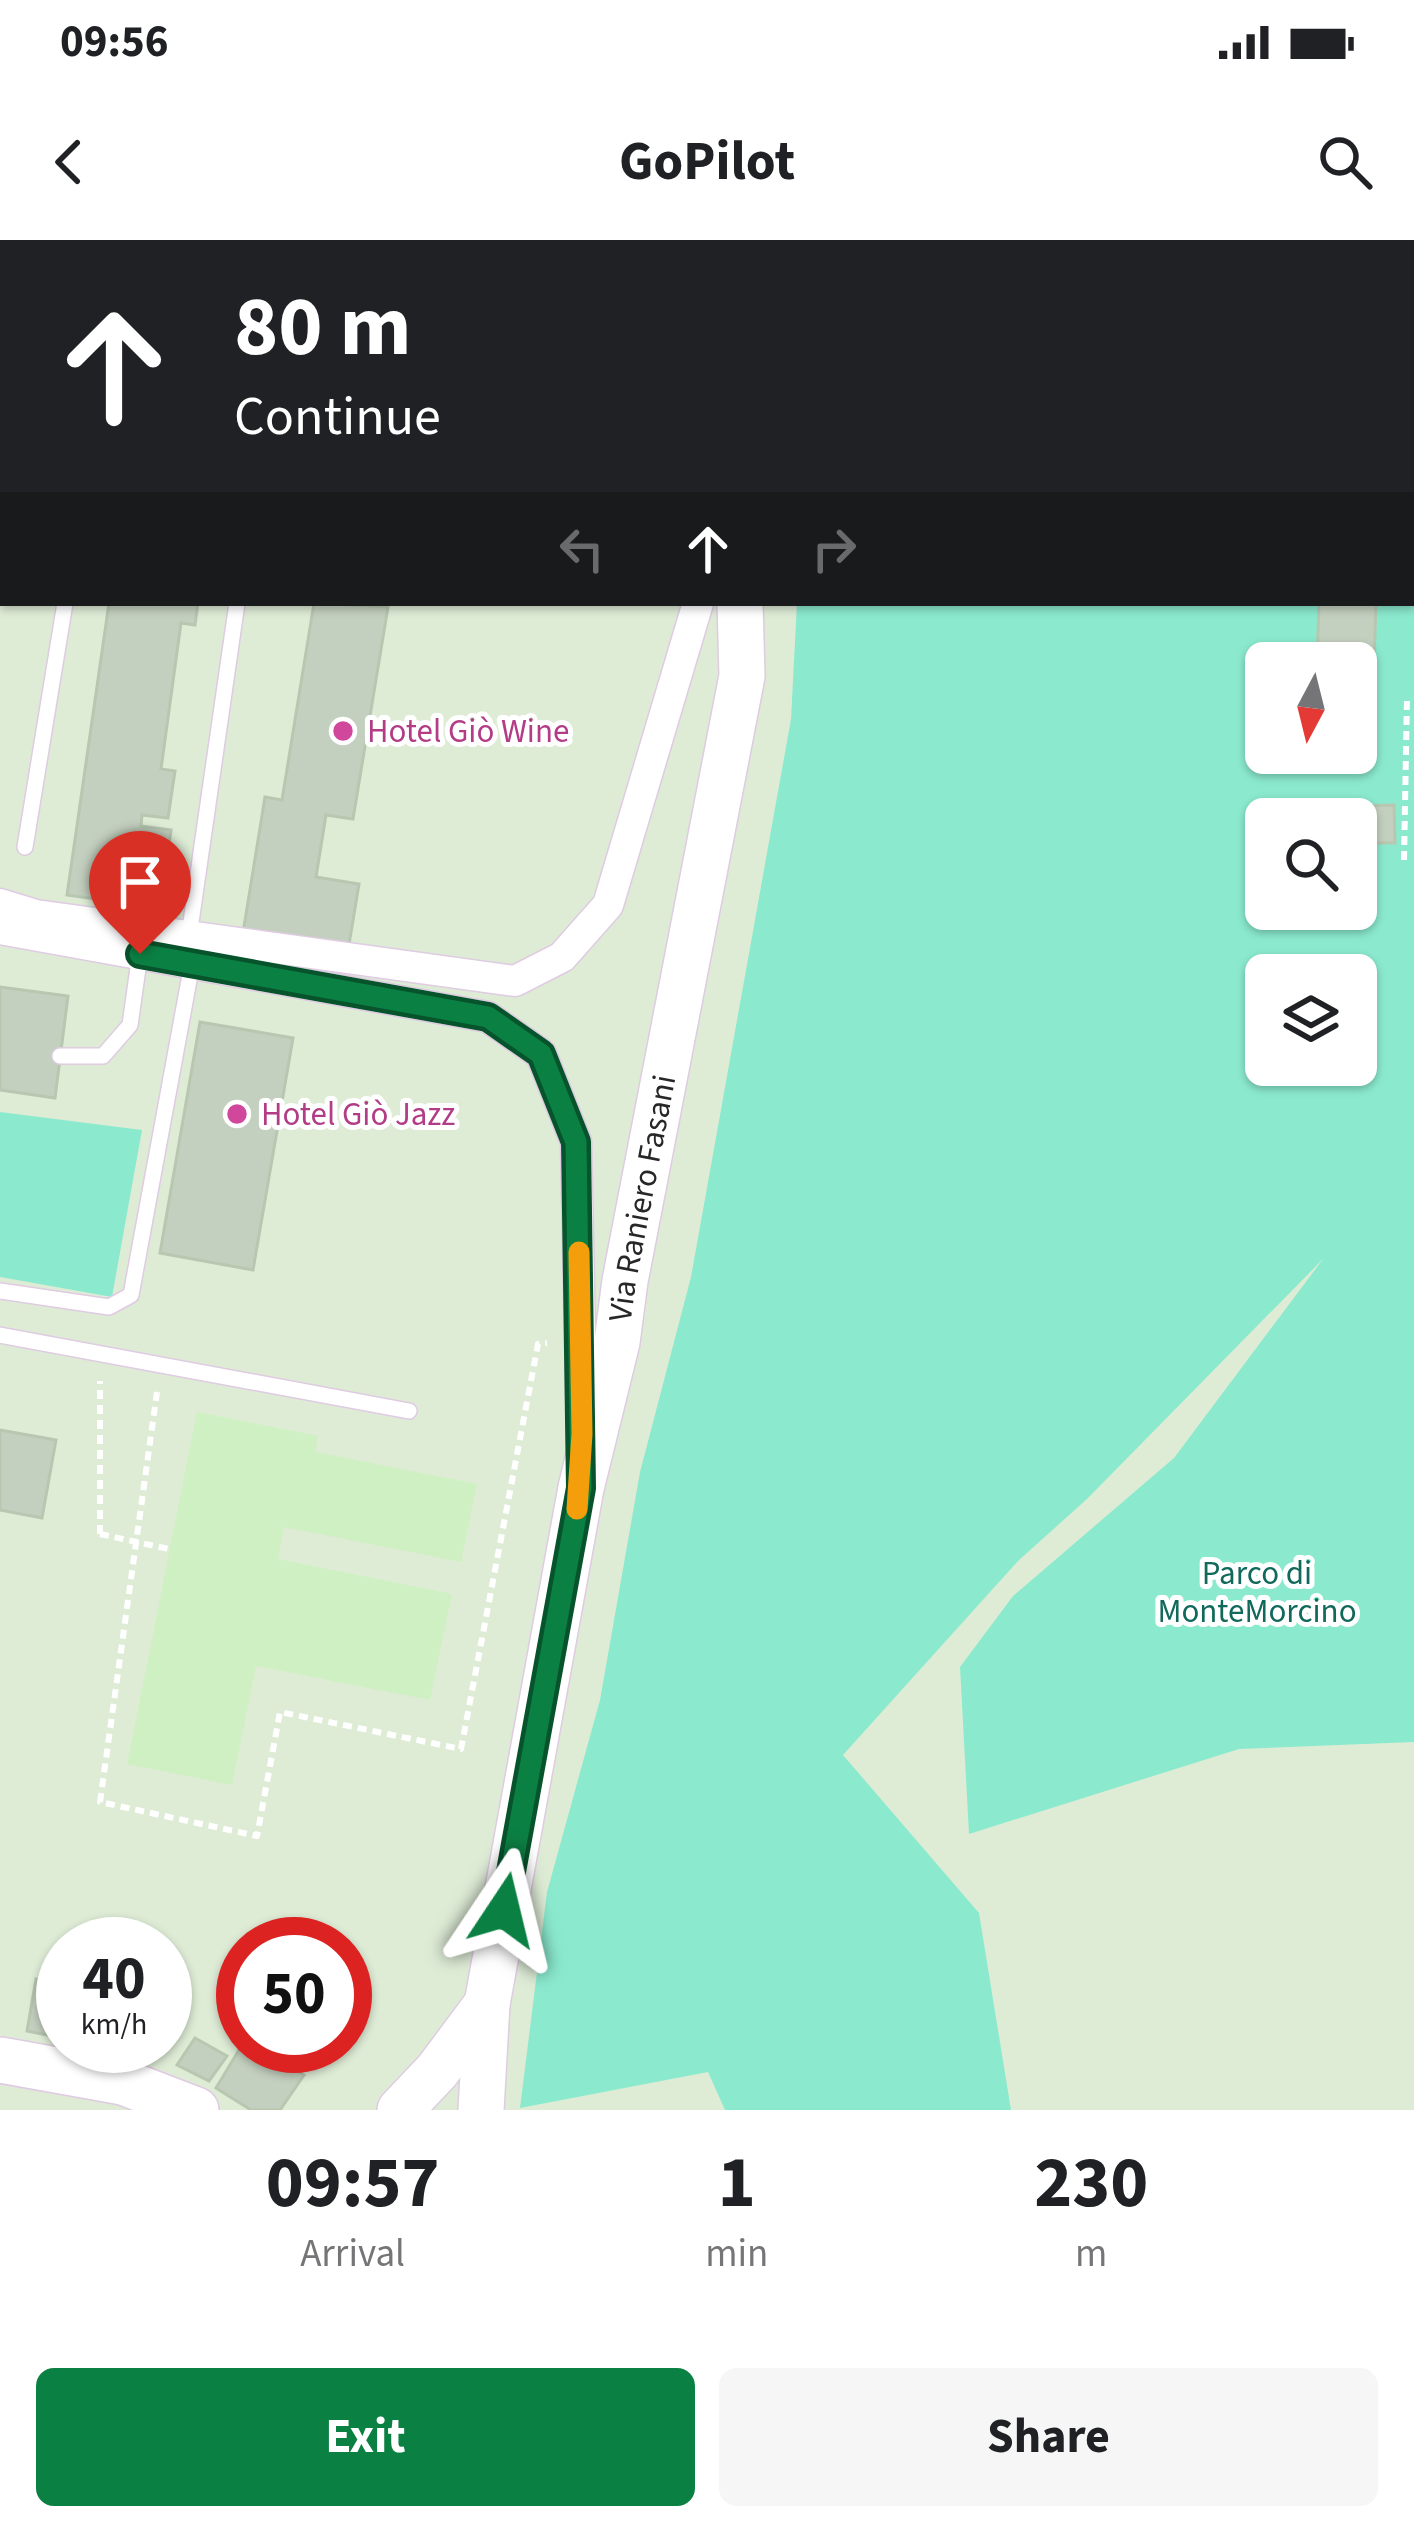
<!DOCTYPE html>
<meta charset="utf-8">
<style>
body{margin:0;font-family:"Source Sans 3",sans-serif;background:#f6f6f6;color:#202124;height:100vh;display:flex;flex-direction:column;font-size:45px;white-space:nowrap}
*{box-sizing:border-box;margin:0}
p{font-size:39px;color:#757577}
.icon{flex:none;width:66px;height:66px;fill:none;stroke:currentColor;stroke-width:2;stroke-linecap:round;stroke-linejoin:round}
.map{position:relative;height:1870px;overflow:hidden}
.sheet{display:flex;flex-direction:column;background:#fff;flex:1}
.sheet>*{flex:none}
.guide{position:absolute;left:0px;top:0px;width:1416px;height:366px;box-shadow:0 3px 9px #0004;background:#202124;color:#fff;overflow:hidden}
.needle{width:78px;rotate:187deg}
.controls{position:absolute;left:1245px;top:402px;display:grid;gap:24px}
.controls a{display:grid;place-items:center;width:132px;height:132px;border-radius:18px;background:#fff;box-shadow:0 3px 9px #0004;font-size:60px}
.speed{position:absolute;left:36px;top:1677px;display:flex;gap:24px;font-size:60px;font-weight:700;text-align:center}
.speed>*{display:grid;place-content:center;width:156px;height:156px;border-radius:50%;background:#fff;box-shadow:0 3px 9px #0004;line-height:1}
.speed small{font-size:30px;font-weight:400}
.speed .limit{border:18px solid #d22;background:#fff;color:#111}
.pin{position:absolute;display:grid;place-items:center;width:102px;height:102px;color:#fff;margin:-123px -51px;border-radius:50% 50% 50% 0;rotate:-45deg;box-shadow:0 0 12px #0007}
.pin .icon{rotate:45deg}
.me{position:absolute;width:132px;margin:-66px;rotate:10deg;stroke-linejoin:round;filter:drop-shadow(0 0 9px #0008)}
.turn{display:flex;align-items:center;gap:42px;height:252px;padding:0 36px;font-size:54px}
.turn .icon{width:156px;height:156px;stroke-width:2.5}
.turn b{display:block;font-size:84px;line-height:102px}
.lanes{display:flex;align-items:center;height:114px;padding:0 36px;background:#0003;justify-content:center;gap:60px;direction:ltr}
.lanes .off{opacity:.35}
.eta{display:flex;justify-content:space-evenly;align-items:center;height:204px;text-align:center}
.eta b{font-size:72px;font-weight:700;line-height:84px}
.cta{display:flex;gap:24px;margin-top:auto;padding:24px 36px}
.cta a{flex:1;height:138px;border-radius:18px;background:#0b8043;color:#fff;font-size:48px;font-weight:700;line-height:138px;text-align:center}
.cta a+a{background:#f6f6f6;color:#202124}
.status{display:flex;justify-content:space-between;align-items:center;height:84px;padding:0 60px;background:#fff;direction:ltr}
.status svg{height:33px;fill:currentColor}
header{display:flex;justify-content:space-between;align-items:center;height:156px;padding:0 36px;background:#fff;font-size:54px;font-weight:700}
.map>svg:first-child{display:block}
</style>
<div class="status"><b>09:56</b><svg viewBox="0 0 49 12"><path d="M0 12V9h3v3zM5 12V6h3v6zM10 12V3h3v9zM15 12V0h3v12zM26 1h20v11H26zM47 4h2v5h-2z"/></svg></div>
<header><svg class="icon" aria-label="back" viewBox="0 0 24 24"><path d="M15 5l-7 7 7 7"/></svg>GoPilot<svg class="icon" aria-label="search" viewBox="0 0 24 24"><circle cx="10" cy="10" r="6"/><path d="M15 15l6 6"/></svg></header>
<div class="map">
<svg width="1414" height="1870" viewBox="0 0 1414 1870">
<rect width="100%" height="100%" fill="#deecd6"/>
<path fill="#cff0c2" d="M197 1172 318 1196 315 1212 477 1244 461 1322 284 1287 278 1319 452 1354 430 1460 256 1426 232 1545 127 1524Z"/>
<path fill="#8beace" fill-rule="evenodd" d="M776 0H1414V1502L1239 1509 969 1594 960 1427 1013 1356 1174 1218 1323 1019 1087 1259 1018 1321 843 1515 979 1673 1011 1870H725L708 1832 520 1868 547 1652 600 1460 640 1232 691 1037 791 479 797 363H1413V3ZM1266 423H1356V513H1266ZM1266 579H1356V669H1266ZM1266 735H1356V825H1266Z
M0 872 142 890 112 1057 0 1037Z"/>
<path fill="#c4d0bf" stroke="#b7c7b0" stroke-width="3" d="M109 363H198L195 385 181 383 161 529 175 531 168 578 142 575 141 586 171 590 160 668 67 655Z
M314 363 388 367 353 579 326 575 316 637 359 644 347 717 242 699 265 557 282 560Z
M1319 363H1376L1373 456 1356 455V423H1317Z
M1394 565 1395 603H1356L1353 566Z
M0 747 68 756 55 858 0 850Z
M200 782 293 798 253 1030 160 1013Z
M0 1190 56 1200 42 1278 0 1270Z
M36 1739 63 1744V1798L27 1791Z
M195 1798 227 1816 209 1841 177 1825Z
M242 1805 304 1835 280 1870H251L216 1848Z"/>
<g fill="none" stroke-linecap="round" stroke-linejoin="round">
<g stroke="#dfcbe2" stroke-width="18">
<path id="lane" d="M136 3 139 0
M0 196 3 199
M0 329 3 309
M25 607 65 363
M189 696 237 363
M60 816H103L130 785 140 714
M0 1051 109 1067 131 1055 192 724
M0 1095 409 1171"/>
</g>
<g stroke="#dfcbe2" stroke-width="33">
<path id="street" d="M0 664 36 675 515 741 562 717 608 665 698 363
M0 689 488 777 541 814 576 902 582 1188"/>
</g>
<g stroke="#dfcbe2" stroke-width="48">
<g id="secondary">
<path d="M708 0V3"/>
<path d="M9 3V0"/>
<path d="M0 55 3 37"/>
<path d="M0 1820 123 1842 196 1870"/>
<path d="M400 1870 437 1831 487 1764"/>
<path id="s1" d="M481 1870 487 1764 581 1248 617 1102 625 1041 742 436 740 363"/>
</g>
</g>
<path stroke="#fff" stroke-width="6" stroke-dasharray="9 6" stroke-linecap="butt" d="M1404 620 1407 457
M157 1152 100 1562 257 1596 280 1472 461 1509 538 1104 547 1103
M100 1294V1141"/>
<use href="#lane" stroke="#fff" stroke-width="15"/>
<use href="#street" stroke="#fff" stroke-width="30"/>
<use href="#secondary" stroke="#fff" stroke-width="45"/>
<path stroke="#fff" stroke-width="6" stroke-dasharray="9 6" stroke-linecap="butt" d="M100 1294 169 1309"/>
</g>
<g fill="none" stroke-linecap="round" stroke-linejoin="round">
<g stroke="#07532c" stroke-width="30">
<path id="route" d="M140 714 488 777 541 814 576 902 581 1248 504 1670"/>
</g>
<use href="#route" stroke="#0b8043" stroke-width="21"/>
<path stroke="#f59e0b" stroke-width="21" d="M577 1269 582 1194 579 1012"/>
</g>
<g fill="#d1479c" stroke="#fff" stroke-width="4.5">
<circle cx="343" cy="491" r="12"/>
<circle cx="237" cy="874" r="12"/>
</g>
<g text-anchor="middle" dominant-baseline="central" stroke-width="10" stroke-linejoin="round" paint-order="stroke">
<g font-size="33" fill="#b23c85" stroke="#fff" text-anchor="start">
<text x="367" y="491">Hotel Giò Wine</text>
<text x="261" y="874">Hotel Giò Jazz</text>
</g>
<g font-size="33" fill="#272727" stroke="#fff">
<text stroke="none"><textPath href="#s1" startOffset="927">Via Raniero Fasani</textPath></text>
</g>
<g font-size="33" fill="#11695b" stroke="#fff">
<text x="1257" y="1333">Parco di<tspan x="1257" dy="38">MonteMorcino</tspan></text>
</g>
</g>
</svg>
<div class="controls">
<a><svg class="needle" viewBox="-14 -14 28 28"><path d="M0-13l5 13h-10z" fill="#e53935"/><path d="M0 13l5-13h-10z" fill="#757577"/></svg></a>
<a><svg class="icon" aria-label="search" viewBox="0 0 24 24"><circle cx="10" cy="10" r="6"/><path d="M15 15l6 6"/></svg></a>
<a><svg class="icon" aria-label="layers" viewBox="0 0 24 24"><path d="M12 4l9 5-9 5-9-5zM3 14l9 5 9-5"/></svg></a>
</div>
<div class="speed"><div>40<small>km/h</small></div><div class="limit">50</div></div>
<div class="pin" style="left:140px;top:714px;background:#d93025"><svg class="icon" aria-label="arrive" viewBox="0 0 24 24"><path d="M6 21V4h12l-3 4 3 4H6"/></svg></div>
<svg class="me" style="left:504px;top:1670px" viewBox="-20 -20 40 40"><path d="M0-17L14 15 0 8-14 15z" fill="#0b8043" stroke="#fff" stroke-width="4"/></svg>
<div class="guide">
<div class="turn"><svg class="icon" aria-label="ahead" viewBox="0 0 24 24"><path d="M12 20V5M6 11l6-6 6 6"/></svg><div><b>80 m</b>Continue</div></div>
<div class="lanes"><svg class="icon off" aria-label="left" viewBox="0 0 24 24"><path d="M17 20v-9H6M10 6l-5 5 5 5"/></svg><svg class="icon" aria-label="ahead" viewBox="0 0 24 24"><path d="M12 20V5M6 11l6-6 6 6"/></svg><svg class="icon off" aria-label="right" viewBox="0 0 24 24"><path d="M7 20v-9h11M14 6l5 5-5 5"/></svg></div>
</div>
</div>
<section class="sheet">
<div class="eta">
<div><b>09:57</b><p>Arrival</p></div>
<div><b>1</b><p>min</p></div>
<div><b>230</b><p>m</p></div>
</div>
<div class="cta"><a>Exit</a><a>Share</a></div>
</section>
